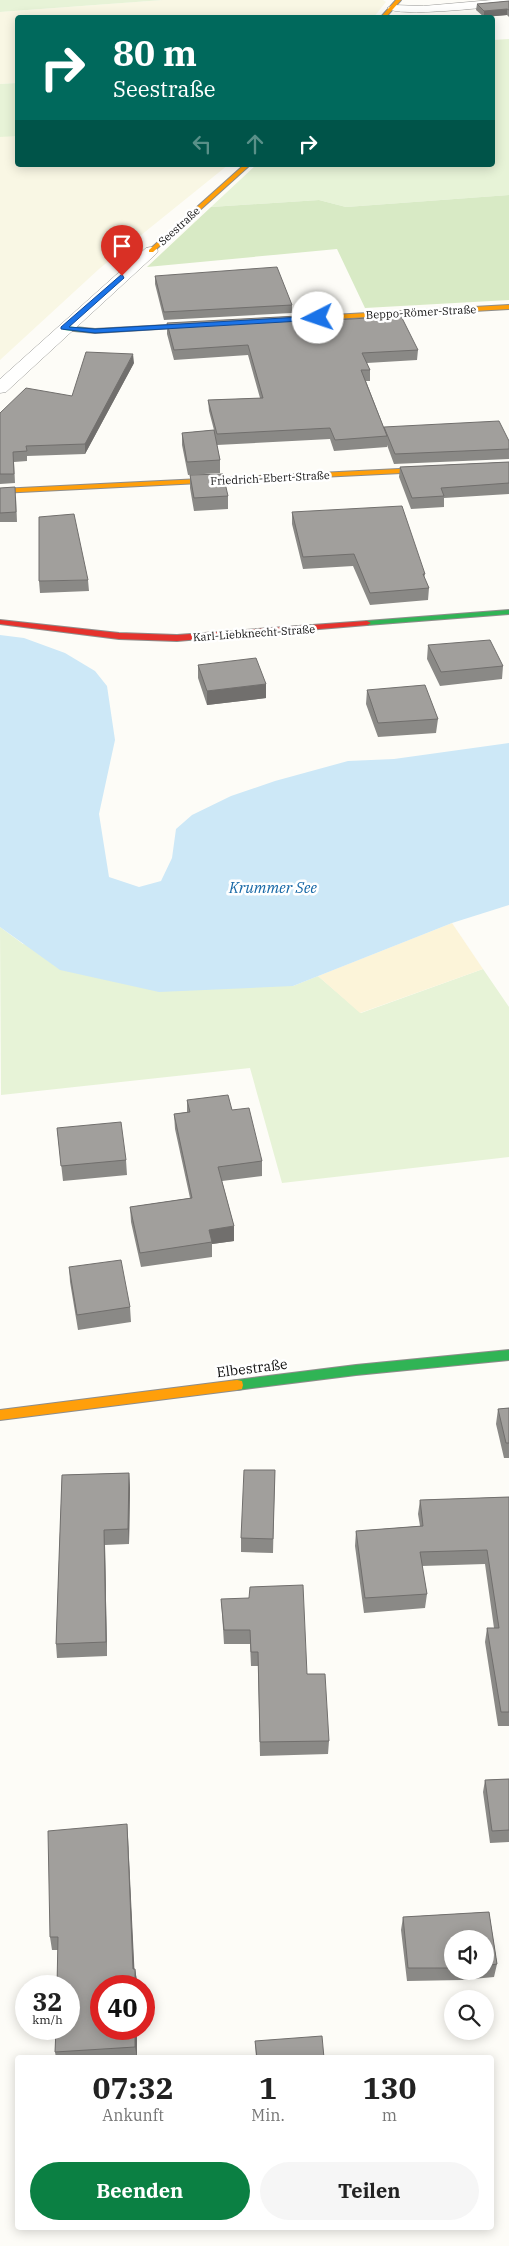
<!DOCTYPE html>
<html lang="de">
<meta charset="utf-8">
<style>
body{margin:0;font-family:"IBM Plex Serif",serif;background:#f6f6f6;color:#222;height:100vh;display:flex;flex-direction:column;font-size:19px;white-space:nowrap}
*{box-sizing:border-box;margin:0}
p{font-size:16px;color:#767676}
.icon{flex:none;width:28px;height:28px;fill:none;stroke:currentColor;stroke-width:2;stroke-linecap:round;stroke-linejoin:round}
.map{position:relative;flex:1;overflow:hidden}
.details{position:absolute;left:15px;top:2055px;width:479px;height:175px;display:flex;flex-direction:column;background:#fff;border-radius:5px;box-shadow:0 2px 12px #0003}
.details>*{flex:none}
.top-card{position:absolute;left:15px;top:15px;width:480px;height:152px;border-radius:5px;box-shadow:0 2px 12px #0003;background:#00695c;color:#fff;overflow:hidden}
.fabs{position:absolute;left:444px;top:1930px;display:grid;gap:10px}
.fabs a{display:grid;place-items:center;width:50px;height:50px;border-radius:50%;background:#fff;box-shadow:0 2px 12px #0003;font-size:25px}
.speed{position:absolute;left:15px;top:1975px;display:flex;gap:10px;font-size:25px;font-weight:700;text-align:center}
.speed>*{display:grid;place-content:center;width:65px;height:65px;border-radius:50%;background:#fff;box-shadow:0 2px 12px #0003;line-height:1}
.speed small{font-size:12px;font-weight:400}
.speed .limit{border:8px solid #d22;background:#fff;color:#111}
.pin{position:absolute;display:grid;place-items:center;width:42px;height:42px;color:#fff;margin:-51px -21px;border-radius:50% 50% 50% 0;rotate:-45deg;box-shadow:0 0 5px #0007}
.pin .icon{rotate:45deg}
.me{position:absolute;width:55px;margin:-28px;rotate:266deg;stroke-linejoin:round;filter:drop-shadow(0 0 4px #0008)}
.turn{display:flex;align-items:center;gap:18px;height:105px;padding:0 15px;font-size:22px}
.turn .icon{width:65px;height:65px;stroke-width:2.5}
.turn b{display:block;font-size:35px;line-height:42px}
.lanes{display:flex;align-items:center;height:48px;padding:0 15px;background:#0003;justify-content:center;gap:25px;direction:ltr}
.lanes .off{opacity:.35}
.eta{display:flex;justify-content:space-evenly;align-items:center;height:85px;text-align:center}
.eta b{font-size:30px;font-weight:700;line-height:35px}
.primary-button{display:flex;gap:10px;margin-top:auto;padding:10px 15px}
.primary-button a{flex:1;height:58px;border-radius:30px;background:#0b8043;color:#fff;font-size:20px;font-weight:700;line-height:58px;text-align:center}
.primary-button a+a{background:#f6f6f6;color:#222}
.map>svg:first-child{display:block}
</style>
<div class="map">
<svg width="509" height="2246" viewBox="0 0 509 2246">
<rect width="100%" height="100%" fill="#fdfcf7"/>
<path fill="#f9f7e4" d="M163 0H383L386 2 373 18H18L17 83 0 84V12Z
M17 135 18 165H228L99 269 0 360V136Z"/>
<path fill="#e7f3d7" d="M0 0H163L0 12Z
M509 39V195L346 207 319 200 211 207 256 165H492L493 40Z
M17 83V136L0 137V84Z
M0 927 23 944 293 986 318 976 361 1013 483 969 509 1007V1157L282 1183 250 1068 1 1095Z"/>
<path fill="#d8eac5" d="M509 195V300L365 308 337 249 147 267 211 207 319 200 346 207Z"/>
<path fill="#fcf4d9" d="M452 923 483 969 360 1013 318 976Z"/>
<path fill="#cde8f7" d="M0 635 24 638 65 653 95 671 107 686 115 740 99 814 109 877 139 887 161 881 172 858 176 829 192 815 231 796 275 781 348 761 394 759 509 743V905L452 923 293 986 159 992 60 970 0 927Z"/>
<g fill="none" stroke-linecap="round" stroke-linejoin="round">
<g stroke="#979795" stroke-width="1">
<path id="street" d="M492 0H509V5C490 7 398 18 387 8L393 5 423 6Z
M151 247 156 248 158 251 156 254 6 392 0 393V379L146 248Z"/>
</g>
<g stroke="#8e8d8b" stroke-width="2">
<path id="fast" d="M204 323 207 325 206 326 95 333 64 330 61 328 64 326 95 329Z
M509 610V614L367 625 363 623 367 621Z
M509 1350V1360L356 1375 237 1390 232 1389 231 1385 232 1381 237 1380 356 1365Z"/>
</g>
<g stroke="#8e8d8b" stroke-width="2">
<path id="slow" d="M396 0H401L385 18H380Z
M244 165H250L153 252H149V250Z
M509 305V309L262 323 259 321 262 319Z
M419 468 423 470 422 472 0 493V489Z
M237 1380 242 1381 243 1385 242 1389 237 1390 0 1420V1410Z"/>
</g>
<g stroke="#8e8d8b" stroke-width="2">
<path id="jam" d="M509 463V467L419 472 415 470 419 468Z
M0 620 119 633 177 635 367 621 371 623 367 625 177 641 119 639 0 624Z"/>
</g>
<use href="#street" fill="#fffffe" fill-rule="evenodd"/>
<use href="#fast" fill="#30b455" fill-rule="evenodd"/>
<use href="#slow" fill="#ff9f0a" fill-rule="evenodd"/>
<use href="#jam" fill="#e5322d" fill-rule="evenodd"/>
</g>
<path fill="#8a8986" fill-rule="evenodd" d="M509 1V17L507 15 484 17 476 10 477 4Z
M155 276 292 305V313L164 320 155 284Z
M301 322 418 350 417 360 367 363 370 370V381H366L384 428 509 441V459L394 464 387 445V447L334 451 330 439 217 445 220 460V473L188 475 182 445V433L214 430 209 411 208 400 260 398 248 355 174 360 167 334V323Z
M134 363 85 454 27 456V461L14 462 15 483 0 484V413L72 396Z
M509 462V494L444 498V507L411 509 399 477 400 467Z
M190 475 228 496V509L194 511 190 488Z
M0 488 16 497 17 522H0Z
M292 512 425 574 424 578 429 588 428 600 370 605 353 566 303 569 292 524Z
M88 580 89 591 40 593 39 581Z
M428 645 503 666 502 679 440 686 427 659Z
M198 665 266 684V698L207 705 198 678Z
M367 690 438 719 436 733 378 737 366 704Z
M187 1100 232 1110 262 1161V1176L222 1181 234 1226V1241L212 1244V1257L141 1267 131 1222 130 1207 190 1198 175 1129 174 1114 187 1112Z
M57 1128 126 1160 127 1175 63 1181Z
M69 1267 130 1307 131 1322 78 1330 70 1282Z
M509 1408V1458H504L496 1424 498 1409Z
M275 1470 273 1553 241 1552V1538Z
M129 1473 130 1488 129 1544 105 1545 107 1656 57 1658 56 1644 62 1475Z
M509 1497V1726H498L485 1642 487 1628H494L485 1564 422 1566 427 1594 425 1608 364 1613 355 1546 356 1531 420 1526 418 1514 420 1500Z
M221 1599 307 1674 329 1741 328 1754 260 1756 258 1666H251L250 1644H224L222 1613Z
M509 1779V1842L490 1843 483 1792 485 1780Z
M127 1824 134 1969H135L137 1981 101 2029H137V2058H56L55 2052 58 1950H52L50 1937Z
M489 1912 497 1964 494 1977 462 1980 407 1981 401 1930 403 1917ZM452 1939H485V1971H452Z
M255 2041 324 2058H256Z"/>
<path fill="#716f6d" d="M507 9V15L484 17V11Z
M133 354 134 363 85 454V444Z
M266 684V698L207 705V691Z
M234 1226V1241L212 1244 209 1230Z
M129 1473 130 1488 129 1544 128 1529Z
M104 1530 105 1545 107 1656 106 1642Z
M127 1824 128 1837 135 1981 133 1969Z
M135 1969 137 1981V1986H135Z
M135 2029H137V2058L135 2047Z"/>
<path fill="#a19f9c" stroke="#716f6d" d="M509 1V10L507 9 484 11 477 4Z
M277 267 292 305 164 312 155 276Z
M298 316 301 322 401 316 418 350 362 353 370 370H361L387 436 335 440 330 428 217 434 208 400 263 398 248 345 174 350 167 323Z
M86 352 133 354 85 444 26 446 27 451 13 452 14 474H0V413L26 388 72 396Z
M499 421 509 441V449L395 454 384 427Z
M214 430 220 460 187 462 182 433Z
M509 462V483L441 488 444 496 412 498 400 467Z
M223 474 228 496 194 498 190 475Z
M15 487 16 512 0 513V488Z
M402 506 425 574H423L429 588 370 593 354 554 303 557 292 512Z
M74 514 88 580 39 581V517Z
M490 640 503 666 441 672 428 645Z
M256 658 266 684 207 691 198 665Z
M425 685 438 719 378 723 367 690Z
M228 1095 232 1110 249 1108 262 1161 218 1167 234 1226 209 1230 212 1242 140 1253 130 1207 192 1198 174 1114 190 1112 187 1100Z
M121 1122 126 1160 61 1166 57 1128Z
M121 1260 130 1307 77 1315 69 1267Z
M509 1408V1443H506L498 1409Z
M244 1470H275L273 1539 241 1538Z
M129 1473 128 1529 104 1530 106 1642 56 1644 62 1475Z
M509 1497V1712H501L487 1628H499L487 1550 420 1552 427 1594 365 1598 356 1531 423 1526 420 1500Z
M303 1585 307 1674H325L329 1741 260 1742 258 1652H251L250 1630H224L221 1599 249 1598 250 1587Z
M509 1779V1830L492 1831 485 1780Z
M127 1824 133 1969H135V1986H101V2029H135V2047L55 2052 56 2029H69V1986H57L58 1937H50L48 1831Z
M489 1912 497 1964 485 1966V1939H452V1968H408L403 1917Z
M322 2036 324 2058H257L255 2041Z"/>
<path fill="#1a73e8" stroke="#114b97" d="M122 274 124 278 69 327 95 329 318 316 321 318 318 320 95 333 61 329V327Z"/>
<g text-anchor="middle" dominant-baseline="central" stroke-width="5" stroke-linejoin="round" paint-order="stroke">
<g font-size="11" fill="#111" stroke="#fff">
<text transform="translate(179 226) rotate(-42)">Seestraße</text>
<text transform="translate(421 312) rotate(-3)">Beppo-Römer-Straße</text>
<text transform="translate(270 478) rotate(-3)">Friedrich-Ebert-Straße</text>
<text transform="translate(254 633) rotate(-4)">Karl-Liebknecht-Straße</text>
</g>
<g font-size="14" fill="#111" stroke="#fff">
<text transform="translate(252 1368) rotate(-7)">Elbestraße</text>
</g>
<g font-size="15" font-style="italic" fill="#1768a6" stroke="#fff">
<text x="273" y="887">Krummer See</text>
</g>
</g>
</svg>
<div class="fabs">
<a><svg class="icon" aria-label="sound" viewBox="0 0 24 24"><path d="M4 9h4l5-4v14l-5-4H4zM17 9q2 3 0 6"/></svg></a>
<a><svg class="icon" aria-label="search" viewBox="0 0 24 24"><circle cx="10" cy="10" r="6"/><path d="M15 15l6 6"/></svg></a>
</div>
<div class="speed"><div>32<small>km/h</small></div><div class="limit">40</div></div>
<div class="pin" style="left:122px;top:276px;background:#d93025"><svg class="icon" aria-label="arrive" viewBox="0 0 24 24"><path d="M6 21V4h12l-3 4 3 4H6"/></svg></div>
<svg class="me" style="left:318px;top:318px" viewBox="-20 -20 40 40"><circle r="19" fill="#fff"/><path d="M0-13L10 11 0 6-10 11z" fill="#1a73e8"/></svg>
<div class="top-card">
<div class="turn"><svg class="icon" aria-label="right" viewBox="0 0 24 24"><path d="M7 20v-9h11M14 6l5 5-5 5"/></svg><div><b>80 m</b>Seestraße</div></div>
<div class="lanes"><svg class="icon off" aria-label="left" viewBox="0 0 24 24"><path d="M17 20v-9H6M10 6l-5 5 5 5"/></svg><svg class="icon off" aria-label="ahead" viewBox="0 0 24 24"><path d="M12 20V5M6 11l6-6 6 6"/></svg><svg class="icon" aria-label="right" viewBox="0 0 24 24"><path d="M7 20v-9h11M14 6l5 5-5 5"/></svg></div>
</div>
<section class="details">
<div class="eta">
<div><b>07:32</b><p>Ankunft</p></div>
<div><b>1</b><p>Min.</p></div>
<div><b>130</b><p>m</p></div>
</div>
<div class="primary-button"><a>Beenden</a><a>Teilen</a></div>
</section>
</div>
